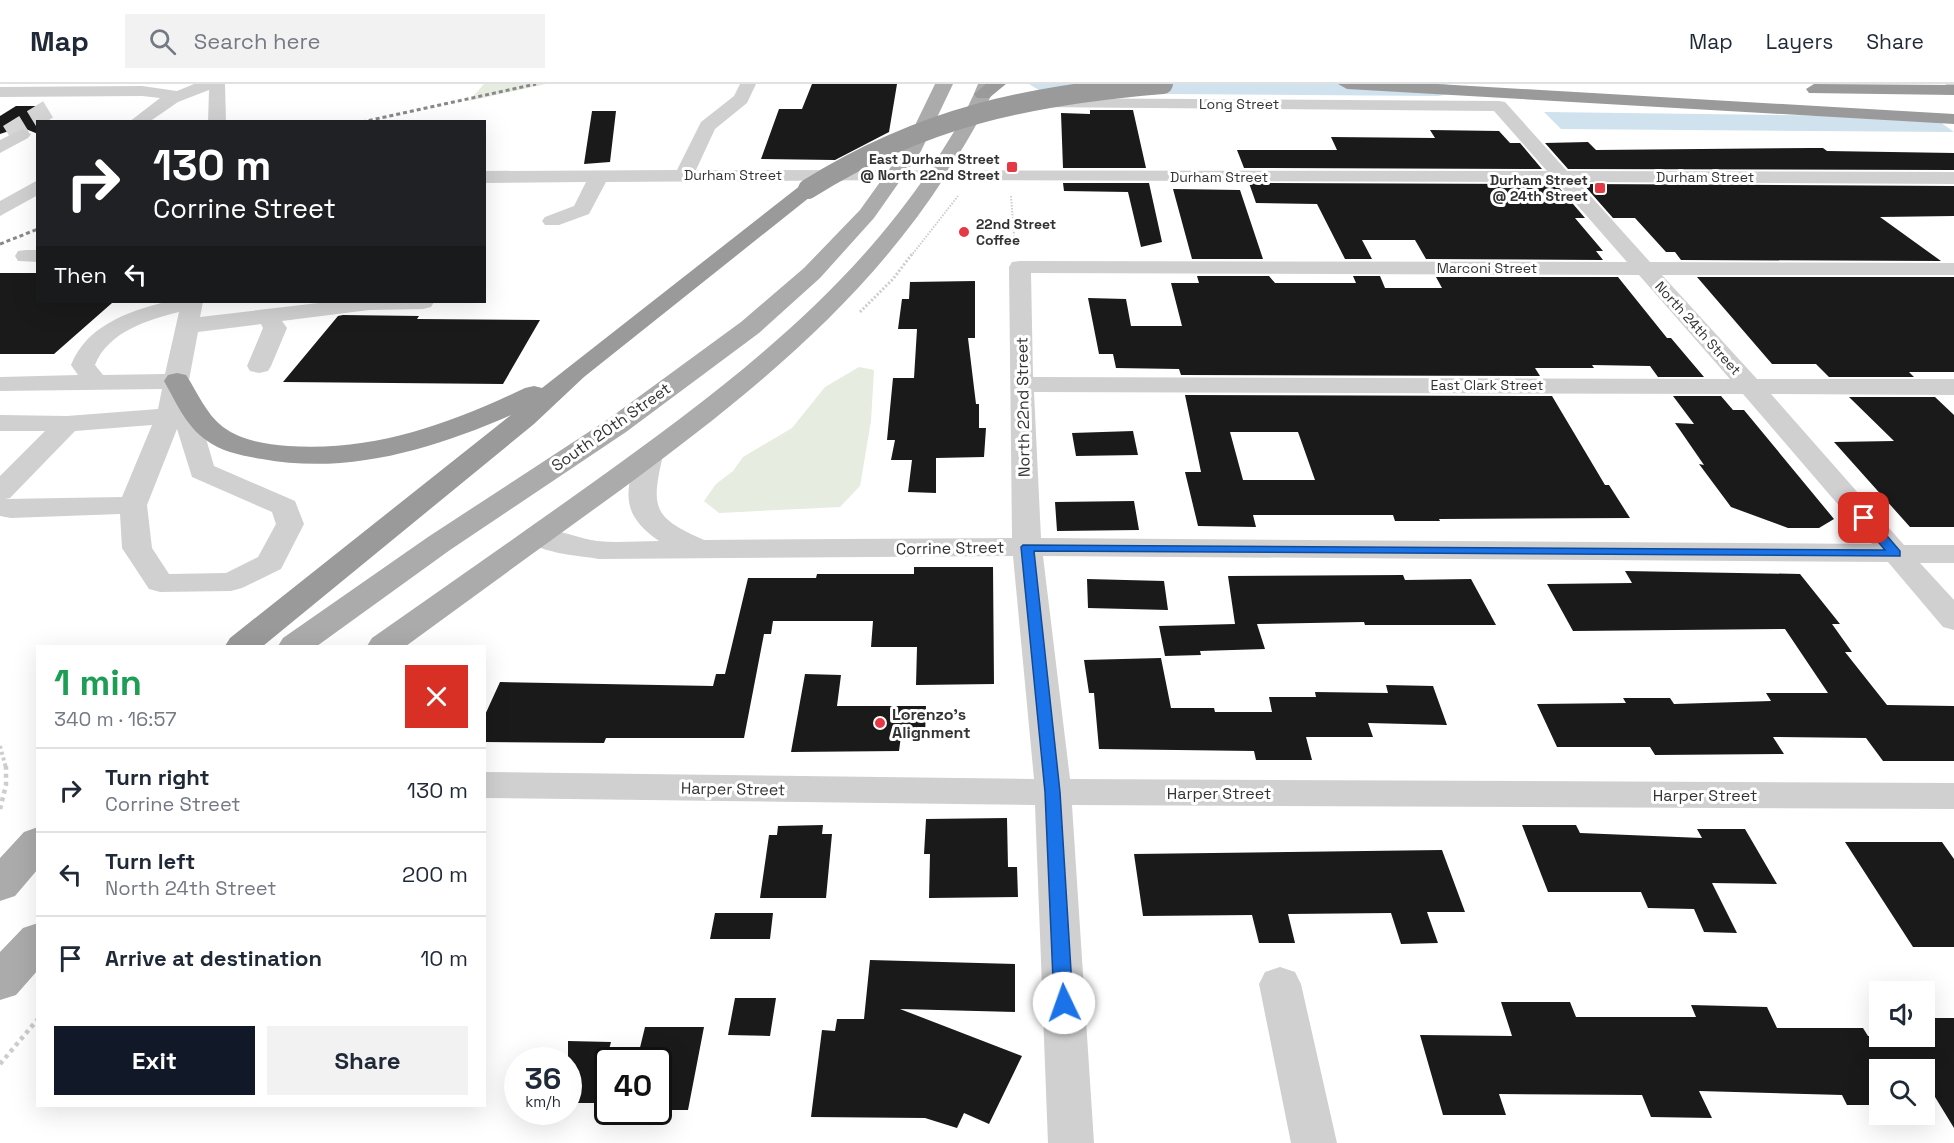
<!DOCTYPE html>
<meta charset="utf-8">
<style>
body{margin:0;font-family:"Space Grotesk",sans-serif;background:#f2f2f3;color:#1f2937;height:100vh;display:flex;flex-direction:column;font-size:22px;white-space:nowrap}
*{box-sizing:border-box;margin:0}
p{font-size:20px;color:#747a83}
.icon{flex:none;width:33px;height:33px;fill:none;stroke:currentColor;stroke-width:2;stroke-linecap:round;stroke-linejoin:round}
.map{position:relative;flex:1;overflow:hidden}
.panel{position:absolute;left:36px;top:561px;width:450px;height:462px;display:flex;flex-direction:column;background:#fff;border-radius:0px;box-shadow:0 6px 24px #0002}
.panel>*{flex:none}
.guide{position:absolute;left:36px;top:36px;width:450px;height:183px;border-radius:0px;box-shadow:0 6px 24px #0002;background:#202124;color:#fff;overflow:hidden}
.buttons{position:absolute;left:1869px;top:897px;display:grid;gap:12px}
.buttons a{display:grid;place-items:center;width:66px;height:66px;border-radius:0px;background:#fff;box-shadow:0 6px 24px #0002;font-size:30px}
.speed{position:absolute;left:504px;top:963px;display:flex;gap:12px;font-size:30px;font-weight:700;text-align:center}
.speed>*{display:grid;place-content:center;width:78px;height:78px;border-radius:50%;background:#fff;box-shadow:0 6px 24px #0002;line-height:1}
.speed small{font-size:15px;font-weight:400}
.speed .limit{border:3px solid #111;border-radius:9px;background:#fff;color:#111}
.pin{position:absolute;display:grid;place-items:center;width:51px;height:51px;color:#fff;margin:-26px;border-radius:12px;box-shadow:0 3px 9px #0006}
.me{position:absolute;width:66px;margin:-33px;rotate:357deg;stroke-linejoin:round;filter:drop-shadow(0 0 4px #0008)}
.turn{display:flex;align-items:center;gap:21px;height:126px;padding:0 18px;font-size:27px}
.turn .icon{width:78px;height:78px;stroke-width:2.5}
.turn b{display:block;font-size:42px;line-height:51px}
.then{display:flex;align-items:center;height:57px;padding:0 18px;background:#0003;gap:12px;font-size:22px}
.round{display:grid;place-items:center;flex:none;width:63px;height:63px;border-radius:0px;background:#f2f2f3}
.summary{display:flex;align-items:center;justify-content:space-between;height:102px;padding:0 18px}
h1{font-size:36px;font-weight:700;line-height:45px;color:#1e9e55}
.action{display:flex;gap:12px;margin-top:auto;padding:12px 18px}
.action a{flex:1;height:69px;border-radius:0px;background:#111827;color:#fff;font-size:24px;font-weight:700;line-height:69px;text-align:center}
.action a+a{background:#f2f2f3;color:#1f2937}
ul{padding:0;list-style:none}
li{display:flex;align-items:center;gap:18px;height:84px;padding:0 18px;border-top:2px solid #e0e1e3}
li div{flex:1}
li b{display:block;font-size:22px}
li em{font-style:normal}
header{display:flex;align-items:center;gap:36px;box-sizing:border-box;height:84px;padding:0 30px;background:#fff;border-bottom:2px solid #e0e1e3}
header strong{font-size:28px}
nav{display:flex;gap:33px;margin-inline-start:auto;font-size:21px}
.search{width:420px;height:54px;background:#f2f2f3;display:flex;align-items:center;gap:15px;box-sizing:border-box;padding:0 21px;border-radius:0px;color:#747a83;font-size:22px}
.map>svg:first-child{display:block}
</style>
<header>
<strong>Map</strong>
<div class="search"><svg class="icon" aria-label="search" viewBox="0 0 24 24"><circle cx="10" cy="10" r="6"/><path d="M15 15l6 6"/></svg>Search here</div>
<nav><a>Map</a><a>Layers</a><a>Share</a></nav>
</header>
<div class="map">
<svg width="1954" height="1059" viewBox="0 0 1954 1059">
<rect width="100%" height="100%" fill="#fff"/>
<path fill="#e6ecdf" d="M484 0H546L469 17Z
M859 283 874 286 871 337 860 402 840 423 719 429 704 417 716 400 733 387 743 373 792 344 825 303Z"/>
<path fill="#cfe2ee" d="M1029 0H1444L1454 2 1455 9 1438 12 1044 9Z
M1544 28 1933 33 1954 48 1561 45Z"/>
<path fill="#1a1a1a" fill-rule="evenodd" d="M812 0H897L889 48 835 76 761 75 779 25H802Z
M16 22H38V50L21 43 0 50V32Z
M1090 26H1133L1146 84H1063L1061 29 1090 30Z
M592 27H616L610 78 584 80Z
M1430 46 1499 47 1510 59H1520L1542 85 1244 84 1237 66H1337L1331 53 1435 54Z
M1588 58 1596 66 1812 64H1823L1827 67 1954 69V86L1568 85 1545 59Z
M1063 99H1149L1162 158 1141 163 1128 108 1064 107Z
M1249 99 1556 100 1585 134H1575L1603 167H1596L1603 176 1426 175 1415 156H1362L1372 175H1345L1317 120 1256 119Z
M1583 100 1954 102V132L1880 133 1941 177 1681 176 1675 168H1666L1635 134H1613Z
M1173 105 1240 106 1263 175H1192Z
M0 189H38V218L112 219 54 270H0Z
M1197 192H1269L1275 199H1356L1353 192H1380L1385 204H1442L1436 193H1618L1667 254H1671L1704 293H1658L1650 282 1592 281 1594 284H1535L1540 292 1181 291 1179 285 1116 284 1113 270H1099L1088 214 1126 215 1131 242H1182L1171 199H1199Z
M1697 193H1954V288H1909L1914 293H1829L1816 280H1772Z
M975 197V254H968L976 320H979V344H986L984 373 936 374V409L908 408 912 376H891L895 356H887L893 294H914L917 245H898L902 215H909L910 198Z
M343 231 419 232 417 235 540 236 503 300 283 298 338 232Z
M1185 311 1552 312 1605 401H1609L1630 434 1439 435 1440 437H1395L1393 431H1253L1256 443 1198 442 1185 388H1201ZM1230 348H1298L1315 396H1243Z
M1673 312H1721L1733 326H1744L1834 435 1819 444H1788L1731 423 1699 380 1704 381 1675 339 1694 340Z
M1849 313H1935L1954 331V443H1910L1834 358 1894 357Z
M1133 347 1138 371 1076 372 1072 349Z
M1134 417 1139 446 1057 447 1055 418Z
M914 483H993L994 600 916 601 917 563H871L873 537H773L771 550H764L744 654H606L604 659 484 658V633L500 598 713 602 716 590H725L748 494H816L817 490H914Z
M1625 487 1800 490 1840 540H1832L1852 568H1845L1887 621 1954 622V677H1883L1866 654 1773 653 1784 670 1655 671 1650 663H1557L1537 620 1626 619 1623 614H1670L1674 620 1771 617 1766 609H1828L1785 545 1573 547 1547 500 1632 499Z
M1403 491 1405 496 1471 495 1496 541H1365L1364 538 1257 540 1265 565 1200 567 1201 571 1165 572 1159 542 1235 540 1228 492Z
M1087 495 1164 497 1168 526 1088 524Z
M1161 574 1171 624H1214L1215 628H1272L1269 613H1316L1315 608 1388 609 1386 601 1433 602 1447 641 1368 639 1373 653H1306L1312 676H1256L1254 667 1099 665 1094 609H1089L1084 576Z
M805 590 841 591 837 622H926L925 652H901L899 667 791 668Z
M1007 734 1008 783H1017L1018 813 929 814 930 770H924L926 735Z
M823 741 822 750H832L826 814H760L769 751H777L778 742Z
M1522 741H1576L1580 749 1702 754 1697 745H1745L1777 800 1712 799 1737 849 1704 848 1694 825 1648 824 1641 808H1548Z
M1845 758H1942L1954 775V863H1913Z
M1442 766 1465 828H1427L1438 859 1401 860 1391 829 1288 830 1295 859H1259L1252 831 1143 832 1134 770Z
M715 829H773L770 855H710Z
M870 876 1015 880V928L900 925 1022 972 989 1040 964 1029 957 1044 925 1034 811 1033 822 946 835 947 837 935H864Z
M735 914H776L770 952 728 951Z
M1501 918H1570L1576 933H1696L1691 921 1767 923 1777 944H1863L1868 952H1924V934H1954V1044L1924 995V986H1880V1021H1847L1842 1011 1699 1007 1712 1034 1651 1033 1642 1011 1499 1010 1506 1031H1443L1420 951 1512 952Z
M645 943H704L688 1026H658V976H637Z
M568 957 611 958 595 1019H568Z"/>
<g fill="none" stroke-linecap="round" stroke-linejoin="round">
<path stroke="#d6d6d6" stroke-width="19" stroke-dasharray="19 9" stroke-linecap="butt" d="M8 50 52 23"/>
<path stroke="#cdcdcd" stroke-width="2" stroke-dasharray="1.5 1.5" stroke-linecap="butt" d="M1011 112 1015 164
M911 172 958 112"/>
<path stroke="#cdcdcd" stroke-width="3" stroke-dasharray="2 2" stroke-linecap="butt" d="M860 228 893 195 912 170"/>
<path stroke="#cdcdcd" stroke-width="4" stroke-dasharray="3 3" stroke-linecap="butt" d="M0 662 6 684"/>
<path stroke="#cdcdcd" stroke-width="4.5" stroke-dasharray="4 4" stroke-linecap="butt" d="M0 725 6 701V682
M0 980 38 935"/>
<path fill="#d0d0d0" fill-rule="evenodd" d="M194 0H225L226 38H208L209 6 178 18 149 38H129L160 14 142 12 0 13V3L142 2 177 7Z
M740 0H756L747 19 715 45 696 86 1547 87 1494 27 1032 23 1030 19 1032 15 1038 14 1499 17 1505 18 1567 87 1954 88V100L1578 98 1650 178 1954 179V191H1662L1757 295H1954V311L1771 310 1904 461H1954V479H1920L1954 516V546L1943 543 1888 478 1043 472 1070 695 1954 699V725L1072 721 1094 1059H1048L1035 721 484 714V688L1034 695 1013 472 599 475C577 471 536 470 522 451L527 445C545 440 576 454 597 457 617 459 639 457 659 457 631 437 623 421 632 388 634 380 636 372 640 365L650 363 660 365 663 371C651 424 652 433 704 456L1012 454 1009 183 1012 178 1020 177 1627 178 1557 98 899 96 606 98 589 130 559 141H545L542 137 545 133 574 122 586 98 484 99V87L677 86 701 38 734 12ZM1031 189 1639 191 1730 295 1033 293ZM1034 308 1743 310 1872 460 1041 454Z
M1945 0H1954V6Z
M22 45 31 50 28 54 0 69V56Z
M38 96V111L0 132V117Z
M26 166H38V178L18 177 15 172 18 167Z
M165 218H203L200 233 327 218H434L431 223 423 225 369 226 282 237 287 244 271 282 268 287 259 289 250 287 247 282 263 244 261 240 198 248 189 296 214 382 295 417 304 440 281 485 242 504 231 507 160 508 149 505 122 464 120 430 11 434 0 432V392L45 347H0V331L67 332 158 325 162 305 0 307V293L78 291 71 281C87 242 126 228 165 218ZM179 228 165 290 103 291 95 281C108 248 147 236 179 228ZM152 341 122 413 5 415 10 414 75 347ZM177 345 192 393 272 428 276 440 258 473 226 489 169 490 152 464 147 421Z
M1280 883 1295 888 1301 900 1337 1059H1291L1259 900 1265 888Z"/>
<path fill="#ababab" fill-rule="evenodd" d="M935 0H953L921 67 874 134 820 194 759 249 626 348 450 466 317 562H278L283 554 428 453 607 336 741 238 804 184 860 126 903 66Z
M978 0H996C983 32 964 62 946 91 863 221 744 315 622 405 550 457 477 510 406 562H367L372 554C446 502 521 450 595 397 719 308 843 215 929 87 947 59 966 31 978 0Z
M38 743V785L15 812 0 817V774L24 748Z
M38 839V886L16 911 0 916V868L23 844Z"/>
<path fill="#9a9a9a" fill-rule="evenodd" d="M986 0H1006L989 14H977L974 10Z
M1338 0H1437L1954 30V40L1347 5Z
M1814 0 1954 1V11L1809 9 1806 5Z
M808 99 815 101 818 105 815 109 584 293 534 340 263 562H225L230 554 511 331C433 365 348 391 262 375 243 372 222 368 206 356 186 342 176 318 164 297L168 291 177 289 186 291C198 309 206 330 223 343 242 357 266 360 288 362 373 368 449 340 525 304L534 302 542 304 801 101Z"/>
<path stroke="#888" stroke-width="3" stroke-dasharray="4 3" stroke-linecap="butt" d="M362 38 536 0
M0 160 38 145"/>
<path stroke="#9a9a9a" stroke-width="20" d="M808 105C923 33 1029 11 1163 0"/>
</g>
<path fill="#1a73e8" stroke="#114b97" stroke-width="1.5" d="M1864 430 1869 431 1900 467V472L1034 467 1060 708 1073 919 1070 924 1064 926 1057 924 1054 919 1045 708 1021 463 1023 461 1885 466 1858 434Z"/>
<g fill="#e63946" stroke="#fff" stroke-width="2">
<rect x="1006" y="77" width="12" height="12" rx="3"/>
<rect x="1594" y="98" width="12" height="12" rx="3"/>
<circle cx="964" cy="148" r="6"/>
<circle cx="880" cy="639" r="6"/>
</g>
<g text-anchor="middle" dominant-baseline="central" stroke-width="6" stroke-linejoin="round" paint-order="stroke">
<g font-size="14" fill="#333" stroke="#fff">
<text x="1239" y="20">Long Street</text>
<text x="733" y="91">Durham Street</text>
<text x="1219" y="93">Durham Street</text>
<text x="1705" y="93">Durham Street</text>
<text x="1487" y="184">Marconi Street</text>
<text transform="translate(1698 244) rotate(48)">North 24th Street</text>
<text x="1487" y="301">East Clark Street</text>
</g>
<g font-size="14" font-weight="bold" fill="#333" stroke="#fff" text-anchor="end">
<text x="1000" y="75">East Durham Street<tspan x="1000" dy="16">@ North 22nd Street</tspan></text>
<text x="1588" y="96">Durham Street<tspan x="1588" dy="16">@ 24th Street</tspan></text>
<text x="976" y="140" text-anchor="start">22nd Street<tspan x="976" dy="16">Coffee</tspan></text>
</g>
<g font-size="16" fill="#333" stroke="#fff">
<text transform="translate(1023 323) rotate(-91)">North 22nd Street</text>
<text transform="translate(611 343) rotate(-35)">South 20th Street</text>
<text transform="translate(950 464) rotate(-1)">Corrine Street</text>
<text transform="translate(733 705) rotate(1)">Harper Street</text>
<text x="1219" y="709">Harper Street</text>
<text x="1705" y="711">Harper Street</text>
</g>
<g font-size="16" font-weight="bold" fill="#333" stroke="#fff" text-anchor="start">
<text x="892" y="630">Lorenzo's<tspan x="892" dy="18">Alignment</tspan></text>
</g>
</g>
</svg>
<div class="buttons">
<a><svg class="icon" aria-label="sound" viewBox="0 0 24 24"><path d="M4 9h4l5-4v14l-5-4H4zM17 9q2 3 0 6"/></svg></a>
<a><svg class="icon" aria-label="search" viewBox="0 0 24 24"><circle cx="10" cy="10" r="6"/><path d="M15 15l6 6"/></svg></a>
</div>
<div class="speed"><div>36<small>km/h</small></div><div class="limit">40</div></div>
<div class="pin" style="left:1864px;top:434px;background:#d93025"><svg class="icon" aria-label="arrive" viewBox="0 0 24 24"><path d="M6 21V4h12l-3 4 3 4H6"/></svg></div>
<svg class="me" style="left:1064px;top:919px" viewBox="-20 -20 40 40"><circle r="19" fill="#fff"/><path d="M0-13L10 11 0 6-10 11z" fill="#1a73e8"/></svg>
<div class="guide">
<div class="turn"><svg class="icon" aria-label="right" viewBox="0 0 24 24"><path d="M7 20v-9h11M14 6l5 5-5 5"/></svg><div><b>130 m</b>Corrine Street</div></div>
<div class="then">Then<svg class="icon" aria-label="left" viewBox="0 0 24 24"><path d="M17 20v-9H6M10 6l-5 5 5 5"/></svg></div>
</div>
<section class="panel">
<div class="summary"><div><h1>1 min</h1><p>340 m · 16:57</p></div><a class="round" style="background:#d93025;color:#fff"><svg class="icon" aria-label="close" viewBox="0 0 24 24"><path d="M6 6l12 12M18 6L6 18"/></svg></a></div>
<ul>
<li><svg class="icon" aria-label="right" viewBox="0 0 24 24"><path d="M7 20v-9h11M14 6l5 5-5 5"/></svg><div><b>Turn right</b><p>Corrine Street</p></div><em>130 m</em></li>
<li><svg class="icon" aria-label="left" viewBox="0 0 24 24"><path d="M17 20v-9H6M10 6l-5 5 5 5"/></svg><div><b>Turn left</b><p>North 24th Street</p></div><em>200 m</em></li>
<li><svg class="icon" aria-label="arrive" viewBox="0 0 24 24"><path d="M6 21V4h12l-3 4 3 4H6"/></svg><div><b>Arrive at destination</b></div><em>10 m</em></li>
</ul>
<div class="action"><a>Exit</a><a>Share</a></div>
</section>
</div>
